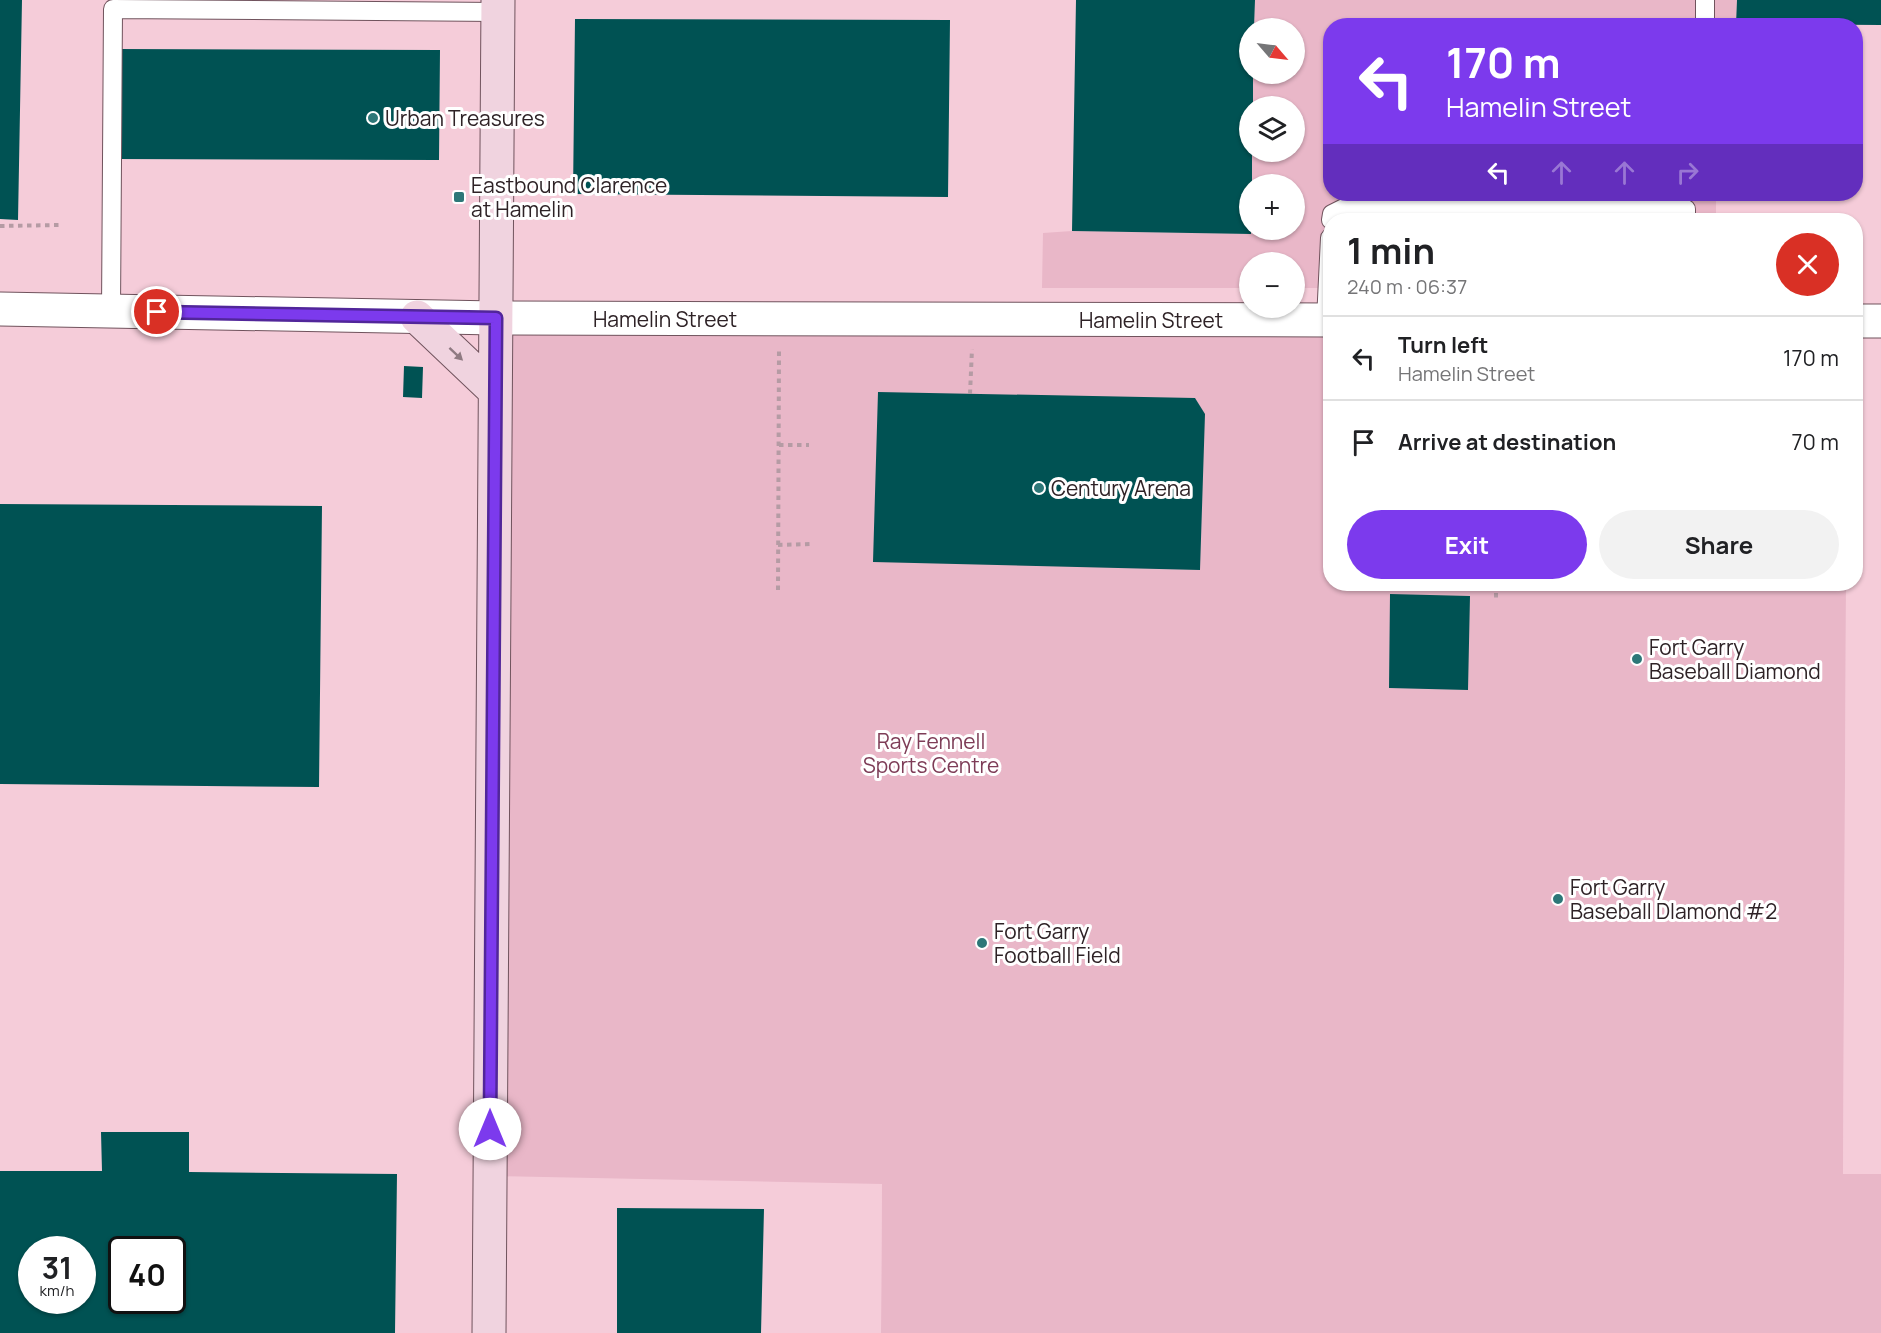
<!DOCTYPE html>
<meta charset="utf-8">
<style>
body{margin:0;font-family:Manrope,sans-serif;background:#f2f2f2;color:#202124;height:100vh;display:flex;flex-direction:column;font-size:22px;white-space:nowrap}
*{box-sizing:border-box;margin:0}
p{font-size:20px;color:#757577}
.icon{flex:none;width:33px;height:33px;fill:none;stroke:currentColor;stroke-width:2;stroke-linecap:round;stroke-linejoin:round}
.map{position:relative;flex:1;overflow:hidden}
.side{position:absolute;left:1323px;top:213px;width:540px;height:378px;display:flex;flex-direction:column;background:#fff;border-radius:24px;box-shadow:0 2px 4px #0004}
.side>*{flex:none}
.top-card{position:absolute;left:1323px;top:18px;width:540px;height:183px;border-radius:24px;box-shadow:0 2px 4px #0004;background:#7c3aed;color:#fff;overflow:hidden}
.needle{width:39px;rotate:118deg}
.controls{position:absolute;left:1239px;top:18px;display:grid;gap:12px}
.controls a{display:grid;place-items:center;width:66px;height:66px;border-radius:50%;background:#fff;box-shadow:0 2px 4px #0004;font-size:30px}
.speed{position:absolute;left:18px;top:1236px;display:flex;gap:12px;font-size:30px;font-weight:700;text-align:center}
.speed>*{display:grid;place-content:center;width:78px;height:78px;border-radius:50%;background:#fff;box-shadow:0 2px 4px #0004;line-height:1}
.speed small{font-size:15px;font-weight:400}
.speed .limit{border:3px solid #111;border-radius:9px;background:#fff;color:#111}
.pin{position:absolute;display:grid;place-items:center;width:51px;height:51px;color:#fff;margin:-26px;border:3px solid #fff;border-radius:50%;box-shadow:0 2px 6px #0007}
.me{position:absolute;width:66px;margin:-33px;rotate:0deg;stroke-linejoin:round;filter:drop-shadow(0 0 4px #0008)}
.turn{display:flex;align-items:center;gap:21px;height:126px;padding:0 24px;font-size:27px}
.turn .icon{width:78px;height:78px;stroke-width:2.5}
.turn b{display:block;font-size:42px;line-height:51px}
.lanes{display:flex;align-items:center;height:57px;padding:0 24px;background:#0003;justify-content:center;gap:30px;direction:ltr}
.lanes .off{opacity:.35}
.round{display:grid;place-items:center;flex:none;width:63px;height:63px;border-radius:32px;background:#f2f2f2}
.summary{display:flex;align-items:center;justify-content:space-between;height:102px;padding:0 24px}
h1{font-size:36px;font-weight:700;line-height:45px}
.primary-button{display:flex;gap:12px;margin-top:auto;padding:12px 24px}
.primary-button a{flex:1;height:69px;border-radius:36px;background:#7c3aed;color:#fff;font-size:24px;font-weight:700;line-height:69px;text-align:center}
.primary-button a+a{background:#f2f2f2;color:#202124}
ul{padding:0;list-style:none}
li{display:flex;align-items:center;gap:18px;height:84px;padding:0 24px;border-top:2px solid #e0e0e0}
li div{flex:1}
li b{display:block;font-size:22px}
li em{font-style:normal}
.map>svg:first-child{display:block}
</style>
<div class="map">
<svg width="1881" height="1333" viewBox="0 0 1881 1333">
<rect width="100%" height="100%" fill="#fcdae5"/>
<path fill="#f5ccd9" fill-rule="evenodd" d="M0 0H1881V1174L1843 1175 1846 584H1856V220H1330V320L882 1184 881 1333H0ZM1330 26H1856V194H1330ZM1250 28H1294V74H1250ZM1250 106H1294V152H1250ZM1250 184H1294V230H1250ZM1250 262H1294V308H1250ZM32 1250H82V1300H32ZM122 1250H172V1300H122Z"/>
<path fill="#e9b7c8" d="M1255 0H1737L1736 24 1715 22 1714 25 1330 26V194H1716V220H1330V288H1295L1294 262H1250L1249 288H1042L1043 233 1072 231 1250 234 1251 230H1294V184H1252V152H1294V106H1253V74H1294V28H1254Z
M496 318 1330 320V584H1846L1843 1174H1881V1333H881L882 1184 490 1176Z"/>
<path fill="#005253" fill-rule="evenodd" d="M0 0H22L18 220 0 219Z
M1076 0H1255L1254 28H1250V74H1253V106H1250V152H1252V184H1250L1251 234 1072 231Z
M1737 0H1881V25L1736 24Z
M575 19 950 20 948 197 573 194Z
M116 49 440 50 439 160 116 159Z
M404 366 423 367 422 398 403 397Z
M878 392 1195 398 1205 414 1200 570 873 562Z
M0 504 322 506 319 787 0 784Z
M1390 594 1470 596 1468 690 1389 688Z
M101 1132H189V1172L397 1174 395 1333H0V1171H102ZM32 1250H82V1300H32ZM122 1250H172V1300H122Z
M617 1208 764 1209 761 1333H617Z"/>
<g fill="none" stroke-linecap="round" stroke-linejoin="round">
<g stroke="#70535d" stroke-width="20">
<path id="lane" d="M1705 26V0
M1331 220 1332 214 1352 204 1686 209V220
M111 311 113 9 498 12
M1326 320 1330 238"/>
</g>
<g stroke="#70535d" stroke-width="35">
<path id="street" d="M0 309 496 318 1330 320
M1856 321H1881"/>
</g>
<g stroke="#70535d" stroke-width="35">
<path id="secondary" d="M417 317 495 391
M489 1333 498 0"/>
</g>
<path stroke="#b59ba4" stroke-width="4" stroke-dasharray="4.5 4.5" stroke-linecap="butt" d="M0 226 60 225
M970 394 972 349
M779 445H809
M778 545 810 544
M1496 584V600
M778 590 779 351"/>
<use href="#lane" stroke="#fff" stroke-width="18"/>
<use href="#street" stroke="#fff" stroke-width="33"/>
<use href="#secondary" stroke="#f0d3df" stroke-width="33"/>
</g>
<defs><path id="oneway-solid" d="M-6-.8H1V-3.2L6.5 0L1 3.2V.8H-6Z" transform="scale(1.5)"/></defs>
<use fill="#8f7a82" href="#oneway-solid" transform="translate(456 354) rotate(43)"/>
<g fill="none" stroke-linecap="round" stroke-linejoin="round">
<g stroke="#51269a" stroke-width="15">
<path id="route" d="M157 312 496 318 490 1129"/>
</g>
<use href="#route" stroke="#7c3aed" stroke-width="10"/>
</g>
<g fill="#2d7778" stroke="#fff" stroke-width="2">
<circle cx="373" cy="118" r="6"/>
<rect x="453" y="191" width="12" height="12" rx="3"/>
<circle cx="1039" cy="488" r="6"/>
<circle cx="1637" cy="659" r="6"/>
<circle cx="1558" cy="899" r="6"/>
<circle cx="982" cy="943" r="6"/>
</g>
<g text-anchor="middle" dominant-baseline="central" stroke-width="6" stroke-linejoin="round" paint-order="stroke">
<g font-size="21" fill="#2e2226" stroke="#fff" text-anchor="start">
<text x="385" y="118">Urban Treasures</text>
<text x="471" y="185">Eastbound Clarence<tspan x="471" dy="24">at Hamelin</tspan></text>
<text x="1051" y="488">Century Arena</text>
<text x="1649" y="647">Fort Garry<tspan x="1649" dy="24">Baseball Diamond</tspan></text>
<text x="1570" y="887">Fort Garry<tspan x="1570" dy="24">Baseball DIamond #2</tspan></text>
<text x="994" y="931">Fort Garry<tspan x="994" dy="24">Football Field</tspan></text>
</g>
<g font-size="21" fill="#2e2226" stroke="#fff">
<text x="665" y="319">Hamelin Street</text>
<text x="1151" y="320">Hamelin Street</text>
</g>
<g font-size="21" fill="#7e3c57" stroke="#fff">
<text x="931" y="741">Ray Fennell<tspan x="931" dy="24">Sports Centre</tspan></text>
</g>
</g>
</svg>
<div class="controls">
<a><svg class="needle" viewBox="-14 -14 28 28"><path d="M0-13l5 13h-10z" fill="#e53935"/><path d="M0 13l5-13h-10z" fill="#757577"/></svg></a>
<a><svg class="icon" aria-label="layers" viewBox="0 0 24 24"><path d="M12 4l9 5-9 5-9-5zM3 14l9 5 9-5"/></svg></a>
<a>+</a>
<a>−</a>
</div>
<div class="speed"><div>31<small>km/h</small></div><div class="limit">40</div></div>
<div class="pin" style="left:157px;top:312px;background:#d93025"><svg class="icon" aria-label="arrive" viewBox="0 0 24 24"><path d="M6 21V4h12l-3 4 3 4H6"/></svg></div>
<svg class="me" style="left:490px;top:1129px" viewBox="-20 -20 40 40"><circle r="19" fill="#fff"/><path d="M0-13L10 11 0 6-10 11z" fill="#7c3aed"/></svg>
<div class="top-card">
<div class="turn"><svg class="icon" aria-label="left" viewBox="0 0 24 24"><path d="M17 20v-9H6M10 6l-5 5 5 5"/></svg><div><b>170 m</b>Hamelin Street</div></div>
<div class="lanes"><svg class="icon" aria-label="left" viewBox="0 0 24 24"><path d="M17 20v-9H6M10 6l-5 5 5 5"/></svg><svg class="icon off" aria-label="ahead" viewBox="0 0 24 24"><path d="M12 20V5M6 11l6-6 6 6"/></svg><svg class="icon off" aria-label="ahead" viewBox="0 0 24 24"><path d="M12 20V5M6 11l6-6 6 6"/></svg><svg class="icon off" aria-label="right" viewBox="0 0 24 24"><path d="M7 20v-9h11M14 6l5 5-5 5"/></svg></div>
</div>
<section class="side">
<div class="summary"><div><h1>1 min</h1><p>240 m · 06:37</p></div><a class="round" style="background:#d93025;color:#fff"><svg class="icon" aria-label="close" viewBox="0 0 24 24"><path d="M6 6l12 12M18 6L6 18"/></svg></a></div>
<ul>
<li><svg class="icon" aria-label="left" viewBox="0 0 24 24"><path d="M17 20v-9H6M10 6l-5 5 5 5"/></svg><div><b>Turn left</b><p>Hamelin Street</p></div><em>170 m</em></li>
<li><svg class="icon" aria-label="arrive" viewBox="0 0 24 24"><path d="M6 21V4h12l-3 4 3 4H6"/></svg><div><b>Arrive at destination</b></div><em>70 m</em></li>
</ul>
<div class="primary-button"><a>Exit</a><a>Share</a></div>
</section>
</div>
